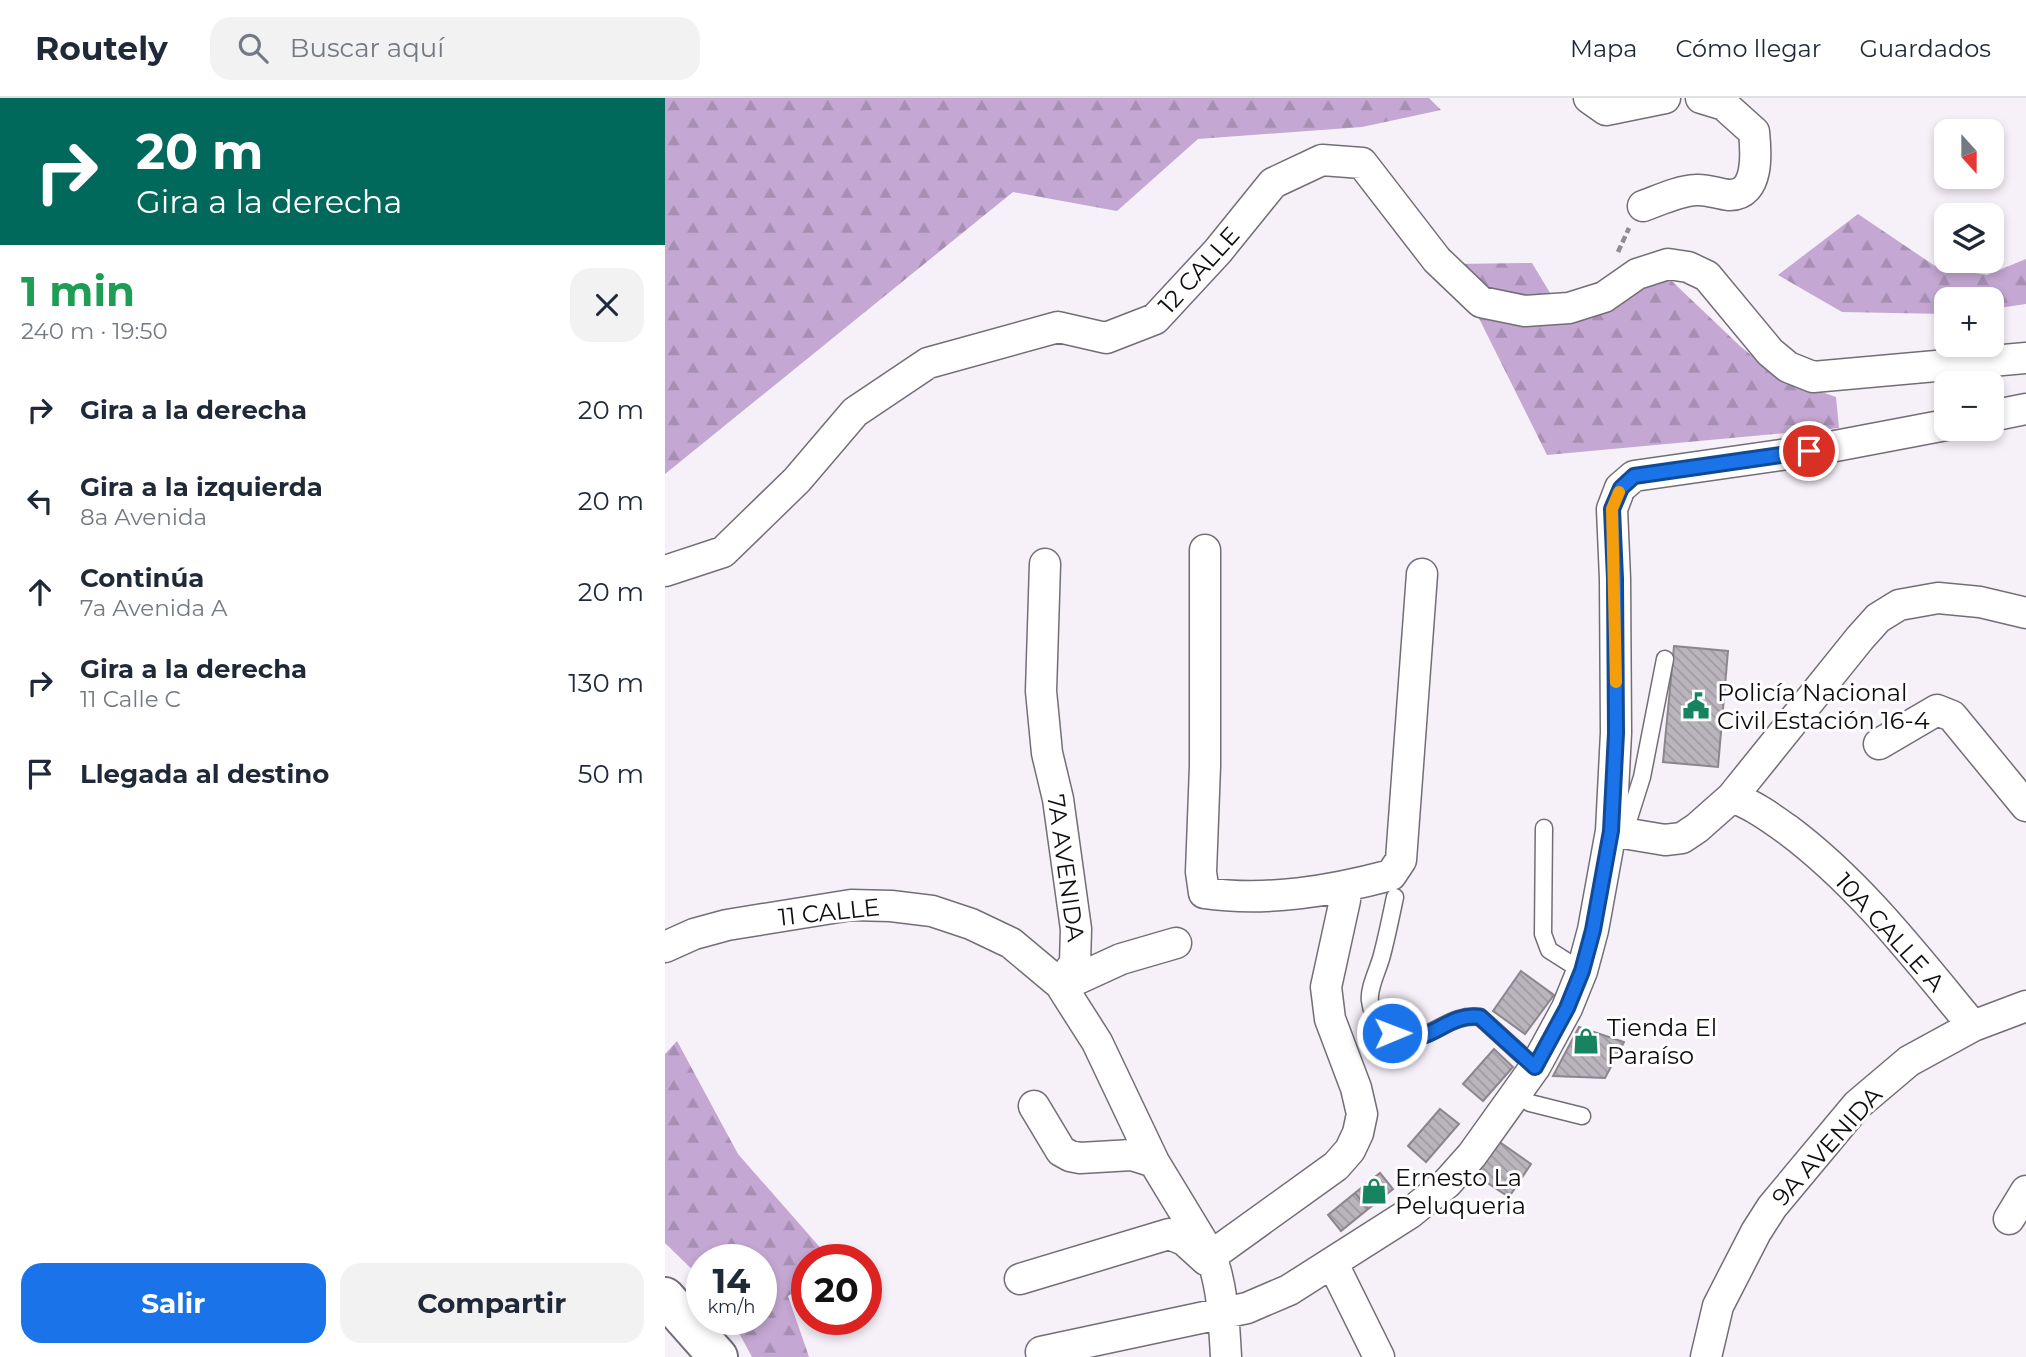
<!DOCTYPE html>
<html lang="es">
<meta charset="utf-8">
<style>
body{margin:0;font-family:Montserrat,sans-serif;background:#f2f2f3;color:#1f2937;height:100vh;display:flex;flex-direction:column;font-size:26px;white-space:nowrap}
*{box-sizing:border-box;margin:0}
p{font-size:23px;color:#747a83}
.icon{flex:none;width:38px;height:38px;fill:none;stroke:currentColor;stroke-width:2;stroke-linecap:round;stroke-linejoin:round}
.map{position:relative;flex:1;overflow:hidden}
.panel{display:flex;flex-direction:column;background:#fff;width:665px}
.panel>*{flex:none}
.hud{background:#00695c;color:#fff;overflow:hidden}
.needle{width:46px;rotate:159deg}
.buttons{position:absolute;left:1269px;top:21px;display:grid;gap:14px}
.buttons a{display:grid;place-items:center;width:70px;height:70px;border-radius:14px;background:#fff;box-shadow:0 4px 10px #0003;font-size:35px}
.speed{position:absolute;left:21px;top:1146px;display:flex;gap:14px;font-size:35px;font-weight:700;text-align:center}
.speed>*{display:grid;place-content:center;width:91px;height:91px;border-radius:50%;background:#fff;box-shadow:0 4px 10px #0003;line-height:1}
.speed small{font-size:18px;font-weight:400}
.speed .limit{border:10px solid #d22;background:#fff;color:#111}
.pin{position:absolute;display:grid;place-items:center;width:60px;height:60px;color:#fff;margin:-30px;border:4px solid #fff;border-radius:50%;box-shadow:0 2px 7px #0007}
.me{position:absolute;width:77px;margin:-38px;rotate:89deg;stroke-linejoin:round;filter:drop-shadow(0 0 5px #0008)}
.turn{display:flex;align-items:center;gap:24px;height:147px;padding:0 21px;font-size:32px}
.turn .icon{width:91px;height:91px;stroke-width:2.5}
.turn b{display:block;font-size:49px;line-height:60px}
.round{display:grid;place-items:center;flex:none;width:74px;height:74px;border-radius:21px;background:#f2f2f3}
.head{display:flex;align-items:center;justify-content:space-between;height:119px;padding:0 21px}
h1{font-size:42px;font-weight:700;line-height:52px;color:#1e9e55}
.primary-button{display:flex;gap:14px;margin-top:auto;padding:14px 21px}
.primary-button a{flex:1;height:80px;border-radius:21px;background:#1a73e8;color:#fff;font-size:28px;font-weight:700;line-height:80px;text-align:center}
.primary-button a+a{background:#f2f2f3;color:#1f2937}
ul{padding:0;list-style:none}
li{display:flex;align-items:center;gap:21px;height:91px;padding:0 21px}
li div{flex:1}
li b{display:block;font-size:26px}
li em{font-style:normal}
header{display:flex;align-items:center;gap:42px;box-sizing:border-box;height:98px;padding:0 35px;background:#fff;border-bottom:2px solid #e0e1e3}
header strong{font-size:33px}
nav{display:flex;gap:38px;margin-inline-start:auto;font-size:24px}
.search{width:490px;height:63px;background:#f2f2f3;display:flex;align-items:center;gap:18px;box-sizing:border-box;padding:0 24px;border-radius:21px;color:#747a83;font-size:26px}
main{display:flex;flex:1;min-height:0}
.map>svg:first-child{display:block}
</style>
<header>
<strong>Routely</strong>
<div class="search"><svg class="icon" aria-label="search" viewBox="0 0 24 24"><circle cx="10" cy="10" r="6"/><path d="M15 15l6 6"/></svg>Buscar aquí</div>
<nav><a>Mapa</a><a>Cómo llegar</a><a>Guardados</a></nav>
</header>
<main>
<section class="panel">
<div class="hud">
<div class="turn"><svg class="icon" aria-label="right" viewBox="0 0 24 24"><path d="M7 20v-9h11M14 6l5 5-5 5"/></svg><div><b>20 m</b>Gira a la derecha</div></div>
</div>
<div class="head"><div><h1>1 min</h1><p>240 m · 19:50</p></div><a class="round"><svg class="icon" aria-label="close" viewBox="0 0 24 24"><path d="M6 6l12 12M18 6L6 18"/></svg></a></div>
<ul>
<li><svg class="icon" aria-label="right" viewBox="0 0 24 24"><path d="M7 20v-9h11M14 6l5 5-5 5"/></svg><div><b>Gira a la derecha</b></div><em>20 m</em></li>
<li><svg class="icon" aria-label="left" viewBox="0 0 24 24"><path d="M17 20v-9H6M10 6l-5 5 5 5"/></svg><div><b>Gira a la izquierda</b><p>8a Avenida</p></div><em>20 m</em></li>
<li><svg class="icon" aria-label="ahead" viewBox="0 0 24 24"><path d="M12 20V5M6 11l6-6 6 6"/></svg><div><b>Continúa</b><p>7a Avenida A</p></div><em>20 m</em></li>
<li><svg class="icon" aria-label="right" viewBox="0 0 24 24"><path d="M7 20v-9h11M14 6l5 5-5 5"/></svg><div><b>Gira a la derecha</b><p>11 Calle C</p></div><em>130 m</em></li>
<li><svg class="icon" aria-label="arrive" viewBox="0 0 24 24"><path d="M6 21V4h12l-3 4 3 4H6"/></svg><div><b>Llegada al destino</b></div><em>50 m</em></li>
</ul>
<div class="primary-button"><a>Salir</a><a>Compartir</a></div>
</section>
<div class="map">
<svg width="1361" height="1259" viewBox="0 0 1361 1259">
<defs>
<pattern id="forest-firs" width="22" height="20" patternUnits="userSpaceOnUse" patternTransform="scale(1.75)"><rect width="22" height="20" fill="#c4a7d2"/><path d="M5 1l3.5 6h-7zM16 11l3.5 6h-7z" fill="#a78fb3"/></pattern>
<pattern id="building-back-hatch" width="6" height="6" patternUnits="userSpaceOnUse" patternTransform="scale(1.75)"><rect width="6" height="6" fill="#bab4bd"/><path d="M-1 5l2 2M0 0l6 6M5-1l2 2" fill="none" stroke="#9f9aa1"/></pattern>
</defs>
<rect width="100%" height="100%" fill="#f6f0f9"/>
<path fill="url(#forest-firs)" d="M0 0H764L776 12 697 29 533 41 452 113 348 94 0 376Z
M1193 116 1270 168 1322 177 1361 161V206L1327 211 1326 201H1281V216L1177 214 1113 177Z
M867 165 902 223 992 169 1075 248 1113 279 1171 299 1174 330 882 357 787 166Z
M12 943 73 1056 166 1162H142V1186L123 1198 144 1259H87L67 1222H96V1162H37V1181L0 1145V956Z"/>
<path fill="url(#building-back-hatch)" stroke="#8b868e" stroke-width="2" d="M1009 548 1063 553 1053 669 998 664Z
M856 873 889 897 860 936 828 913Z
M914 929 959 944 940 980 888 978Z
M829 951 848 969 818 1003 798 986Z
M775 1011 794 1026 761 1064 743 1048Z
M826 1038 866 1066 844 1099 803 1072Z
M715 1075 728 1091 703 1111 690 1095Z
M690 1095 703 1111 676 1133 663 1117Z"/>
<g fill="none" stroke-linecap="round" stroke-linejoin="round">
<g stroke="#736e76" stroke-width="19">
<path id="lane" d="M879 730 878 836 884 852 917 873
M959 736 977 679 1000 561
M730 799C726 818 722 838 717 857 714 870 703 890 705 903 707 922 724 940 744 940 770 939 786 915 815 919L870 969
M851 995 865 1005 917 1018"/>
</g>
<g stroke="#736e76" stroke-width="33">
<path id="street" d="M924 0 941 12 1000 0
M978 108C995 102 1013 93 1031 92 1042 91 1053 96 1064 97 1095 98 1091 53 1089 34L1059 7 1036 0
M1326 318 1361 311
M540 452V668L536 774 539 795C602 804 666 793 726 777L736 762 757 476
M380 466 376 593 382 655 393 701 411 831 410 865 395 886
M0 473 58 454 132 382 190 314 263 265 393 229 441 240 490 221 553 153 608 85 657 62 697 65 772 162 816 204 860 213 904 210 939 199 972 176 1003 166 1023 169 1042 178 1105 254 1123 269 1148 279 1361 260
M1214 646 1272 612 1287 618 1361 708
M1067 699C1088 707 1105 719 1123 732 1195 786 1250 858 1308 928
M946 733 1000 742 1017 740 1032 730 1067 699 1195 540 1213 520 1234 507 1273 500 1315 504 1361 515
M0 849 29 836 62 827 186 807 226 808 267 813 306 826 346 845 395 886 432 944 489 1064 546 1158C558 1190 559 1225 561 1259
M397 888 456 861 511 845
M369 1008 396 1053 405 1058 415 1060 467 1057 489 1064
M1344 1121 1361 1093
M546 1158 671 1068 685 1052 693 1035 697 1016 691 990 665 921 661 889 680 802 681 788
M668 1166 714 1259
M355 1181 504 1136 519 1142 541 1162
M376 1254 582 1210 624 1192 745 1115 782 1085 807 1057 870 969 902 910 917 873 928 832 946 733 951 635 950 481 947 411 955 390 969 378 1144 353 1281 327
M1041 1259 1053 1208 1091 1134 1107 1109 1192 1007 1244 963 1308 928 1361 908"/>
</g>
<g stroke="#736e76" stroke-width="42">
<path id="secondary" d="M0 1199 53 1259"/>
</g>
<path stroke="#908c92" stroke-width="4.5" stroke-dasharray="7 3.5" stroke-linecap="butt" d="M953 154 964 130"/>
<use href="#lane" stroke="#fff" stroke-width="16"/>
<use href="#street" stroke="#fff" stroke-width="30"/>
<use href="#secondary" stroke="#fff" stroke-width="38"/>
</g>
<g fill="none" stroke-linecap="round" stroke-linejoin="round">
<g stroke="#114b97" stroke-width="18">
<path id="route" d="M727 935C732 937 739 940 744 940 770 940 786 915 815 919L870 969 902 910 917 873 928 832 946 733 951 635 950 481 947 411 956 390 969 378 1144 353"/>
</g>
<use href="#route" stroke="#1a73e8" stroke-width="12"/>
<path stroke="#f59e0b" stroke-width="12" d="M951 584 947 411 954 394"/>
</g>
<defs>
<g id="civic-bare" transform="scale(2.1)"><path d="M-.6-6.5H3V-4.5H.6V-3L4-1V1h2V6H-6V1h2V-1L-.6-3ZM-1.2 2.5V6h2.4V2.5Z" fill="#18835f" stroke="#fff" stroke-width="2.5" paint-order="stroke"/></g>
<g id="shop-bare" transform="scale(2.1)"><path d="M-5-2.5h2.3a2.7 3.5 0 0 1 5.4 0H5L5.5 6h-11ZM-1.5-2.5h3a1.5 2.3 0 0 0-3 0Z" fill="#18835f" stroke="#fff" stroke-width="2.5" paint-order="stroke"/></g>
</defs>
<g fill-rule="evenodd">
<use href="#civic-bare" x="1031" y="608"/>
<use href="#shop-bare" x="921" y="943"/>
<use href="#shop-bare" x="709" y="1093"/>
</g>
<g text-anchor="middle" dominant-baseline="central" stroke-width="6" stroke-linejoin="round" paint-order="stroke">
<g font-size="24" fill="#0f0d10" stroke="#fff">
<text transform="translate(534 172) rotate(-48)">12 CALLE</text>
<text transform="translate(401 770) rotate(82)">7A AVENIDA</text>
<text transform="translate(164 814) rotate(-6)">11 CALLE</text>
<text transform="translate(1225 834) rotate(48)">10A CALLE A</text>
<text transform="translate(1162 1048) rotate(-48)">9A AVENIDA</text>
</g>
<g font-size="24" fill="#0f0d10" stroke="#fff" text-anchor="start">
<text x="1052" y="594">Policía Nacional<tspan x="1052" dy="28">Civil Estación 16-4</tspan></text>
<text x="942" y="929">Tienda El<tspan x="942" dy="28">Paraíso</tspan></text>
<text x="730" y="1079">Ernesto La<tspan x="730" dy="28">Peluqueria</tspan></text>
</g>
</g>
</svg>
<div class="buttons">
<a><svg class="needle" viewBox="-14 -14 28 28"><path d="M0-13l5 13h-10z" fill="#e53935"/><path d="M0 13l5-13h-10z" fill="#747a83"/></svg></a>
<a><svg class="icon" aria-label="layers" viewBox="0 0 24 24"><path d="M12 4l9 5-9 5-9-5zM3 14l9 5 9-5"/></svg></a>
<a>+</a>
<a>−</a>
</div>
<div class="speed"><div>14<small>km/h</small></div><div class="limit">20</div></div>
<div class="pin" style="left:1144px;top:353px;background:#d93025"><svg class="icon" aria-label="arrive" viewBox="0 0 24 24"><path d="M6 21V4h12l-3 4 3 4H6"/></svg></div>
<svg class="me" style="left:727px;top:935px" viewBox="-20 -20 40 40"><circle r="17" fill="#1a73e8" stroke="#fff" stroke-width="3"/><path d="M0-11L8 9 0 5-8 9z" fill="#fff"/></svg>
</div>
</main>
